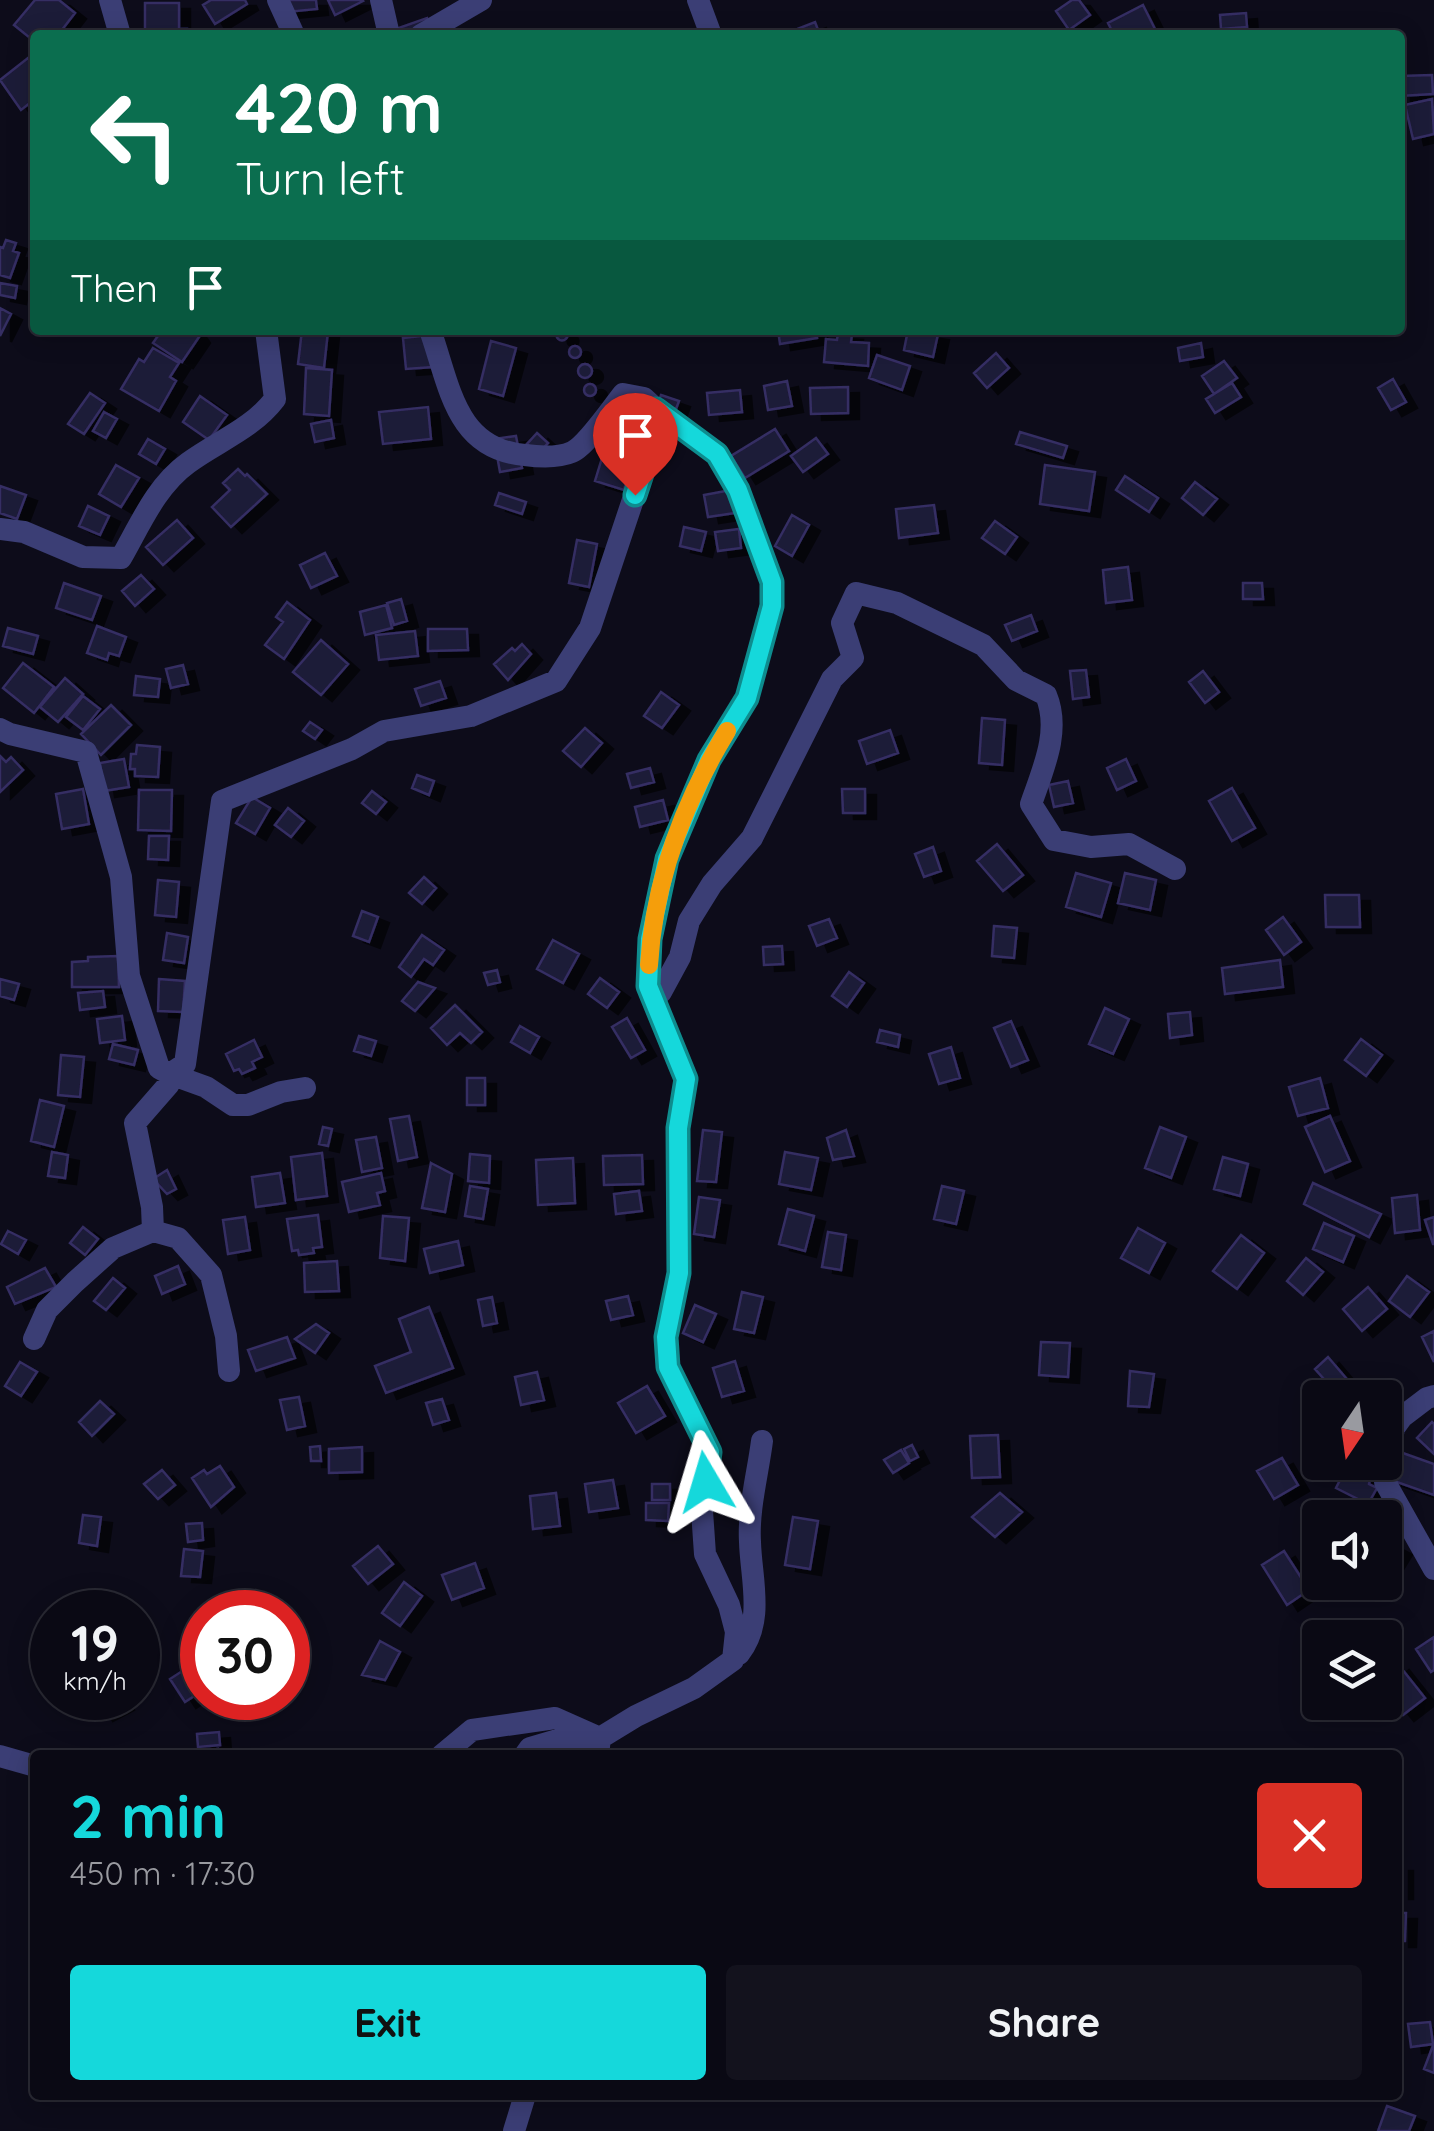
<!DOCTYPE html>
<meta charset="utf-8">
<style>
body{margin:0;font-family:Quicksand,sans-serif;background:#13121d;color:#f1f3f6;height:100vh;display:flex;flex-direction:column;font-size:38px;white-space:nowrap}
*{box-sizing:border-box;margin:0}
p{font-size:32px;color:#999aa0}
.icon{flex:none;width:55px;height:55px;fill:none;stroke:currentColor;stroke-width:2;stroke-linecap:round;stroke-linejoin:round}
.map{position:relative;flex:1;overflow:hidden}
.drawer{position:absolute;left:30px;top:1750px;width:1372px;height:350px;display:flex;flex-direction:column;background:#0a0914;border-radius:10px;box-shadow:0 5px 25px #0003,0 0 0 2px #2a2a34}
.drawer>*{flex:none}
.top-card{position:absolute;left:30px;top:30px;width:1375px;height:305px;border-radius:10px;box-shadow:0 5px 25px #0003,0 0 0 2px #2a2a34;background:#0b6e4f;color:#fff;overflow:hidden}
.needle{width:65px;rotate:193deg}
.fabs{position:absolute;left:1302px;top:1380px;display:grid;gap:20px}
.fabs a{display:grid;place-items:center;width:100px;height:100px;border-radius:10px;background:#0a0914;box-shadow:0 5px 25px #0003,0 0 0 2px #2a2a34;font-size:50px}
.speed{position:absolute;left:30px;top:1590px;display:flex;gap:20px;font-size:50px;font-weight:700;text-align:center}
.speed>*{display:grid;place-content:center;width:130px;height:130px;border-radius:50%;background:#0a0914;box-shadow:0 5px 25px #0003,0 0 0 2px #2a2a34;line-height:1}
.speed small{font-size:25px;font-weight:400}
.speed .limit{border:15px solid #d22;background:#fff;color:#111}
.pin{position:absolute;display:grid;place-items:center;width:85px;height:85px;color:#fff;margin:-102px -42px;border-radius:50% 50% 50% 0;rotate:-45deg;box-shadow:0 0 10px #0007}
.pin .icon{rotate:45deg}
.me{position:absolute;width:110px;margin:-55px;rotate:353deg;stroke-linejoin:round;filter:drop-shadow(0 0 8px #0008)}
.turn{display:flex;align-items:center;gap:35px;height:210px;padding:0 40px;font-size:45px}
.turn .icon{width:130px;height:130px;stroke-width:2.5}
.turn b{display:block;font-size:70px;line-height:85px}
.then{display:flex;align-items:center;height:95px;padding:0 40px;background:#0003;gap:20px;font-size:38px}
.round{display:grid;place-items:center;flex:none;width:105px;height:105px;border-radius:10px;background:#13121d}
.head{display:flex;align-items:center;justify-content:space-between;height:170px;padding:0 40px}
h1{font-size:60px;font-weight:800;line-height:75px;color:#15d8db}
.cta{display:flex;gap:20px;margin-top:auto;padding:20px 40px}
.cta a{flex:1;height:115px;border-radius:10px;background:#15d8db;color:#111;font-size:40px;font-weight:800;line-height:115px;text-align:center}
.cta a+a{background:#13121d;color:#f1f3f6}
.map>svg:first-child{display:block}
</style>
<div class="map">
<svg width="1434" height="2131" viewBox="0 0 1434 2131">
<defs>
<filter id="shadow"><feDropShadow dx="11" dy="6" stdDeviation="0" flood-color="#0009"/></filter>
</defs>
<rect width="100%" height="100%" fill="#0d0c1a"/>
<path fill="#1e1a39" stroke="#342e63" stroke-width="2.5" filter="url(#shadow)" d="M35 0H59L75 13 58 35H35V42L14 25Z
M211 0H245L247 4 215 24 203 5Z
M286 0H316L317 9 287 12Z
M328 0H362L363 1 335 15Z
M1072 0H1079L1090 15 1069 30 1056 11Z
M145 3H179V29H187V35H145Z
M1143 5 1157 33 1114 35 1108 23Z
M1246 13 1247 27 1221 29 1220 15Z
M427 18 433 35H395L393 30Z
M815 22 820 35H782Z
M28 58 35 67V99L21 110 0 80Z
M1432 75 1433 94 1400 96V76Z
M1432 99 1434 134 1413 139 1405 105Z
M6 240 16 243 13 251 19 253 10 278 0 275V247L3 248Z
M0 283 17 286 15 298 0 295Z
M0 308 11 314 0 336Z
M556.5 335a5.5 5.5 0 1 1 11 0a5.5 5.5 0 1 1-11 0Z
M162 330H194L199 337 182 362 153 343Z
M302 330 328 331 324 368 298 364Z
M778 330H816L817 338 780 344Z
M908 330 938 334 933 357 904 350Z
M838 333 852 334 851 342 869 343 868 366 824 362 826 339 837 340Z
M430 335 433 367 406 369 403 338Z
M491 341 516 348 503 396 479 389Z
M1201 343 1203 357 1180 361 1178 348Z
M569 352a6 6 0 1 1 12 0a6 6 0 1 1-12 0Z
M153 348 179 363 170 377 176 381 159 411 121 389 139 359 144 362Z
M996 353 1009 368 987 388 974 373Z
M877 355 910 366 902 390 869 378Z
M1224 361 1237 378 1214 394 1202 376Z
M578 371a7 7 0 1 1 14 0a7 7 0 1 1-14 0Z
M306 368 332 370 329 416 304 414Z
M1393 379 1406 402 1391 410 1378 388Z
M787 381 792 406 768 410 764 386Z
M1232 383 1241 397 1215 413 1206 399Z
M584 390a6 6 0 1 1 12 0a6 6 0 1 1-12 0Z
M848 387V413L811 414 810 388Z
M740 390 742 412 709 415 707 393Z
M90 393 105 403 84 434 68 424Z
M661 395 679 401 676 409 658 404Z
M200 396 227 415 209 440 183 422Z
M428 407 431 439 383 444 379 412Z
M104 412 117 419 106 438 93 431Z
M331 420 334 438 315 442 311 424Z
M775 429 789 451 745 478 731 456Z
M1020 432 1067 446 1063 458 1016 444Z
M537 433 548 443 538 454 527 444Z
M516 436 522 468 500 472 494 439Z
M816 438 828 454 803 472 791 456Z
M148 439 165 449 156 464 139 454Z
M615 450 633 456 624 490 595 481 602 458 611 461Z
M116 465 139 478 121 507 99 494Z
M1045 465 1095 472 1089 511 1040 504Z
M238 469 245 476 247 474 267 494 231 527 212 507 230 490 223 483Z
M1125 476 1158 498 1149 512 1116 490Z
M1195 482 1217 499 1203 515 1182 498Z
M0 486 26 495 17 519 0 513Z
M731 490 735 513 708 517 704 495Z
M499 493 526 502 522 514 495 505Z
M934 505 938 533 899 538 896 509Z
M88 506 109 516 100 535 79 526Z
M792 515 809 525 792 556 775 546Z
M177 520 193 538 163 565 146 547Z
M995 521 1017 537 1005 554 982 538Z
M684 527 706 532 701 551 680 546Z
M739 529 741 548 718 551 715 532Z
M577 540 597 544 589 587 569 583Z
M325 553 337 576 311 588 300 565Z
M1128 567 1132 600 1106 603 1103 570Z
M141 575 154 589 135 606 122 591Z
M64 583 101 596 92 620 56 608Z
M1243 583H1262L1263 599H1243Z
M401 599 407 621 394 625 387 603Z
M287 602 310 620 284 659 265 645 283 622 276 617Z
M386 605 392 628 365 635 360 612Z
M1031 615 1037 631 1012 641 1005 625Z
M97 626 126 637 119 656 109 653 107 660 87 653Z
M8 628 38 636 33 654 3 646Z
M428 629H467L468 650 428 651Z
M415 631 418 656 379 660 376 635Z
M321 640 348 664 321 695 293 672Z
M522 644 531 654 508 680 494 664 512 648 515 651Z
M23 663 54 687 34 713 3 688Z
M183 665 188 684 171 688 166 669Z
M1086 670 1089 697 1073 699 1070 671Z
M1203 671 1219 692 1205 703 1189 682Z
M136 676 160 679 158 697 134 695Z
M65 678 83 694 58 722 40 707Z
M440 681 446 698 421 706 415 689Z
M661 692 679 705 662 728 644 716Z
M83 696 100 709 83 730 66 717Z
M111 705 131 725 101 755 81 734Z
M982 718 1005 720 1002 765 979 763Z
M310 722 322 730 315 739 303 731Z
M585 728 602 743 581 767 563 751Z
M890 730 898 753 867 764 859 741Z
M137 745 160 747 158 777 135 776V769H130L131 754H136Z
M0 756 6 762 11 757 23 770 0 792Z
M124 759 129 787 104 791 100 763Z
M1126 759 1136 781 1117 790 1107 768Z
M650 768 654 782 631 788 627 774Z
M417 775 434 781 429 795 412 788Z
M1068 781 1073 803 1054 807 1049 785Z
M1232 788 1255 828 1232 841 1209 801Z
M83 789 89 824 62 829 56 794Z
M842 789H865V813H843Z
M139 790H172L171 831 138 830Z
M372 791 386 802 376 814 362 803Z
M252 797 270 808 255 834 236 823Z
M663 800 668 820 640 827 635 807Z
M288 808 304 821 291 837 275 825Z
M149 836H169L168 860 148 859Z
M997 844 1023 875 1003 891 977 861Z
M933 847 941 871 924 877 915 854Z
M1076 873 1111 883 1101 917 1066 907Z
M1125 873 1156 880 1150 910 1118 903Z
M424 877 436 888 422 904 409 893Z
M158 880 179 882 176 917 155 915Z
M1325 895H1359L1360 927H1326Z
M362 911 378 917 369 942 353 936Z
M1283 917 1301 942 1284 955 1266 930Z
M829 919 837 938 817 946 809 926Z
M994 926 1017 928 1014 958 992 956Z
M167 933 188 937 184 963 163 960Z
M422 935 444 950 433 965 424 959 411 977 399 967Z
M553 940 579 954 563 983 537 969Z
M782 946 783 964 764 965 763 947Z
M118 956 119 987H72V962L88 961V957Z
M1280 960 1283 987 1225 994 1222 968Z
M497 970 500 982 488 985 484 973Z
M849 972 864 983 847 1007 832 996Z
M600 978 619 992 607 1008 588 994Z
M0 979 19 984 14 1000 0 996Z
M159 979 185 981 183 1012 158 1011Z
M418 982 435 988 415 1011 402 1001Z
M103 991 105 1007 80 1010 78 993Z
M455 1005 482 1032 471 1043 460 1033 447 1045 431 1028Z
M1105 1008 1129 1019 1113 1054 1089 1044Z
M1190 1012 1192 1035 1170 1038 1168 1014Z
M122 1016 125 1040 100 1043 97 1019Z
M627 1018 645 1050 631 1058 612 1027Z
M1011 1021 1028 1060 1011 1067 994 1028Z
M520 1026 539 1037 530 1053 511 1042Z
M880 1030 900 1035 898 1047 877 1042Z
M359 1036 376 1041 371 1056 354 1051Z
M1361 1039 1382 1055 1366 1076 1345 1060Z
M254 1040 262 1057 252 1062 255 1068 242 1074 239 1069 234 1071 226 1054Z
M113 1044 138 1050 134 1065 109 1059Z
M951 1047 960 1078 939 1084 929 1054Z
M61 1055 84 1057 80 1097 58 1095Z
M467 1078H485V1105H467Z
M1320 1078 1328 1108 1298 1116 1289 1087Z
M40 1100 64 1106 54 1147 31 1141Z
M409 1116 417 1157 398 1161 390 1119Z
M1330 1116 1350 1161 1325 1172 1305 1127Z
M323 1127 332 1129 328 1146 319 1144Z
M1160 1127 1186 1137 1171 1178 1145 1168Z
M703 1130 722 1132 716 1182 697 1181Z
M846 1130 854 1156 833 1160 827 1138Z
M376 1137 382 1168 362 1172 356 1140Z
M52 1152 68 1155 65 1178 48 1176Z
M785 1152 818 1158 811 1190 779 1184Z
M322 1153 327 1196 296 1200 291 1157Z
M470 1154 490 1156 489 1183 468 1181Z
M642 1155 643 1184 604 1185 603 1156Z
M1223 1157 1248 1164 1240 1196 1214 1189Z
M573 1158 575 1203 538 1205 536 1160Z
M431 1163 452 1174 445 1212 422 1208Z
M167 1170 176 1189 167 1194 153 1179Z
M280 1173 285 1203 256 1207 252 1177Z
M381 1173 385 1191 377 1193 380 1205 349 1212 342 1182Z
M1313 1183 1381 1214 1369 1237 1304 1204Z
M470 1186 488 1189 483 1219 465 1216Z
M942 1186 964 1191 956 1224 934 1219Z
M639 1191 642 1211 616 1214 614 1194Z
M1417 1195 1420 1230 1395 1233 1392 1198Z
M699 1197 720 1200 714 1237 694 1234Z
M788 1209 814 1216 805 1251 779 1244Z
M318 1215 322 1247 313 1248 314 1253 299 1255 298 1250 292 1251 287 1219Z
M383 1216 409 1218 405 1261 380 1258Z
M245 1217 250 1250 228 1254 223 1220Z
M1434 1217V1244H1433L1425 1220Z
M1324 1223 1354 1236 1343 1262 1313 1249Z
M83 1227 98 1239 85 1255 70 1243Z
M1138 1228 1165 1243 1149 1273 1121 1258Z
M8 1231 26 1240 18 1254 1 1244Z
M828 1232 846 1235 841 1270 822 1267Z
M1241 1235 1264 1253 1237 1289 1213 1271Z
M458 1241 463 1265 430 1273 424 1249Z
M1306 1258 1323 1272 1303 1295 1287 1281Z
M337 1261 339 1291 305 1292 304 1263Z
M178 1266 185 1284 162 1294 155 1276Z
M45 1268 56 1287 15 1304 7 1287Z
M1407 1276 1429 1292 1410 1317 1389 1301Z
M113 1278 125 1288 106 1310 94 1301Z
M1368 1287 1387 1309 1362 1331 1343 1309Z
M742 1292 763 1297 754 1333 734 1329Z
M628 1296 633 1315 611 1320 606 1301Z
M492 1297 497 1323 483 1326 478 1300Z
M695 1305 716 1314 703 1342 683 1333Z
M429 1307 453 1368 386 1393 375 1366 411 1352 399 1319Z
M316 1324 329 1333 315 1353 295 1339Z
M1434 1331V1362L1422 1337Z
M287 1337 295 1358 256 1371 248 1350Z
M1041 1342 1070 1343 1068 1377 1039 1375Z
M1328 1357 1363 1398H1341L1315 1369Z
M735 1361 744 1391 722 1397 713 1368Z
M20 1362 37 1372 21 1396 5 1386Z
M1130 1371 1154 1374 1149 1407 1128 1406Z
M537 1372 544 1400 521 1405 515 1377Z
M647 1386 665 1416 636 1433 618 1403Z
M299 1397 305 1426 287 1430 280 1400Z
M442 1399 449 1420 433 1425 426 1403Z
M100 1401 114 1414 92 1436 79 1422Z
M1432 1422 1434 1424V1454L1417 1438Z
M998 1435 1000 1477 972 1478 970 1436Z
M912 1445 918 1457 910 1461 904 1449Z
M320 1446 321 1461H311L310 1447Z
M362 1447V1472L329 1473V1449Z
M901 1450 909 1463 893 1473 884 1460Z
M1400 1452 1434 1464V1495L1391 1480Z
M1282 1458 1298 1485 1274 1499 1257 1471Z
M1349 1462H1374L1369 1484 1377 1488 1368 1504 1336 1488Z
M220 1466 234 1487 211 1507 192 1478 204 1470 207 1474Z
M162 1470 175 1485 158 1499 144 1484Z
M613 1480 618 1508 589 1512 585 1484Z
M652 1484H670V1500H652Z
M556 1493 560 1526 533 1529 530 1496Z
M1000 1493 1022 1512 995 1537 972 1517Z
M646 1503H669L668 1521 646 1520Z
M83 1515 101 1517 97 1546 79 1543Z
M793 1517 818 1521 810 1569 785 1565Z
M202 1523 203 1540 188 1542 186 1524Z
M1385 1540 1401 1549 1385 1575Z
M378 1546 393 1564 368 1584 353 1566Z
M184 1549 203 1551 200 1577 181 1576Z
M1284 1551 1309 1590 1287 1605 1262 1565Z
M475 1563 484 1588 452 1600 442 1575Z
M404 1582 422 1596 400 1626 382 1613Z
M1434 1637V1670L1431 1672 1416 1649Z
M380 1641 400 1652 385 1680 362 1675Z
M1398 1664 1425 1698 1403 1715 1385 1693V1675Z
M187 1668 202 1691 185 1702 170 1679Z
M101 1698H120L123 1704 102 1715 95 1701Z
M219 1732 220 1745 198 1747 197 1734Z
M218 1749 219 1755H188V1753Z
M1398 1865H1402V1893H1398Z
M1398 1913H1406L1405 1941H1398Z
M1430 2022 1433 2044 1411 2047 1408 2024Z
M1434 2043V2073L1424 2069Z
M1387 2106 1415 2116 1409 2131H1378Z"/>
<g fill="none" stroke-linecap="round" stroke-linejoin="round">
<path stroke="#3b3e75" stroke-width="22" d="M110 0 120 35
M278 0 294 35
M381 0 389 35
M698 0 711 35
M421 35 481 0
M656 409 717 454 738 490 772 582 771 605 747 699 709 760 667 859 651 939 648 986 652 994 661 992 680 957 689 921 712 884 752 838 832 679 853 658 842 623 856 593 897 603 983 645 1016 680 1046 695C1061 731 1043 769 1031 804L1054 840 1091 847 1129 844 1175 869
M0 529 24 532 83 557 121 558C140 525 156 486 188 463 218 441 252 429 275 399L266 330
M0 729 10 734 86 752 121 877 129 976 159 1068 170 1074 185 1064 222 801 352 749 384 731 471 716 556 681 590 628 657 428 656 409 644 398 623 394C612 408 586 446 572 452 558 458 539 457 525 455 455 449 450 386 430 330
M153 1231 178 1238 211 1275 226 1336 229 1371
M34 1339 47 1310 75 1282 113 1248 153 1231 152 1207 135 1123 169 1084 170 1074 206 1087 233 1105H248L281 1092 305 1088
M1434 1396 1427 1398 1402 1417 1394 1428 1385 1482 1434 1569
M739 1654C765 1621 751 1579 750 1542 748 1509 758 1473 762 1441
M442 1755 472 1730 555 1718 600 1738 636 1716 694 1688 733 1660 736 1632 729 1605 705 1554 702 1511 709 1452 668 1367 666 1337 679 1273 678 1128 686 1079 652 994
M525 1755 530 1748 564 1738H600L598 1755
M0 1756 35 1766
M514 2131 525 2095"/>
</g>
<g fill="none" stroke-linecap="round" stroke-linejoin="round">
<g stroke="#0e8c8e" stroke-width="25">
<path id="route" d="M635 495 657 428 656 409 717 454 738 490 772 582V606L747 698 709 760 667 859 650 939 648 986 686 1079 678 1128 679 1273 666 1337 668 1367 710 1452 706 1482"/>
</g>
<use href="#route" stroke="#15d8db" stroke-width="18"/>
<path stroke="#f59e0b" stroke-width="18" d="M649 965C654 882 684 802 727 731"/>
</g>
</svg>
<div class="fabs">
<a><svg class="needle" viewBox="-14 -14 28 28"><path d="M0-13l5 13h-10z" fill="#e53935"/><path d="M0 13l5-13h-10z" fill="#999aa0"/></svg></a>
<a><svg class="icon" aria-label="sound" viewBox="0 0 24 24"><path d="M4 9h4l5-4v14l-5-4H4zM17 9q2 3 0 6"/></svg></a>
<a><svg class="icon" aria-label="layers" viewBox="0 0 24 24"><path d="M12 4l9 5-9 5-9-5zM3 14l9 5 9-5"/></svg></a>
</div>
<div class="speed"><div>19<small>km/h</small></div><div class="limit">30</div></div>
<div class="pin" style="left:635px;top:495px;background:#d93025"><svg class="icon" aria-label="arrive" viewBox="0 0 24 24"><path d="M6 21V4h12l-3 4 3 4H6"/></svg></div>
<svg class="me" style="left:706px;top:1482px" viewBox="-20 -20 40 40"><path d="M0-17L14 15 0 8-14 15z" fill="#15d8db" stroke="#fff" stroke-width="4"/></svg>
<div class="top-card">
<div class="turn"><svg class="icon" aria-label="left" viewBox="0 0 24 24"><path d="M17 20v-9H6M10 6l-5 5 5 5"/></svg><div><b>420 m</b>Turn left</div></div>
<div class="then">Then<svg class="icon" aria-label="arrive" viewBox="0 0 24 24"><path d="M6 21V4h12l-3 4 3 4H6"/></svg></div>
</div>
<section class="drawer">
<div class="head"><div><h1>2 min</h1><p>450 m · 17:30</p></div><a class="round" style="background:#d93025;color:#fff"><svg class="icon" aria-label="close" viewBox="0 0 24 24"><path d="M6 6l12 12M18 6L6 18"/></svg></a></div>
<div class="cta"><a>Exit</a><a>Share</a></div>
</section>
</div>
